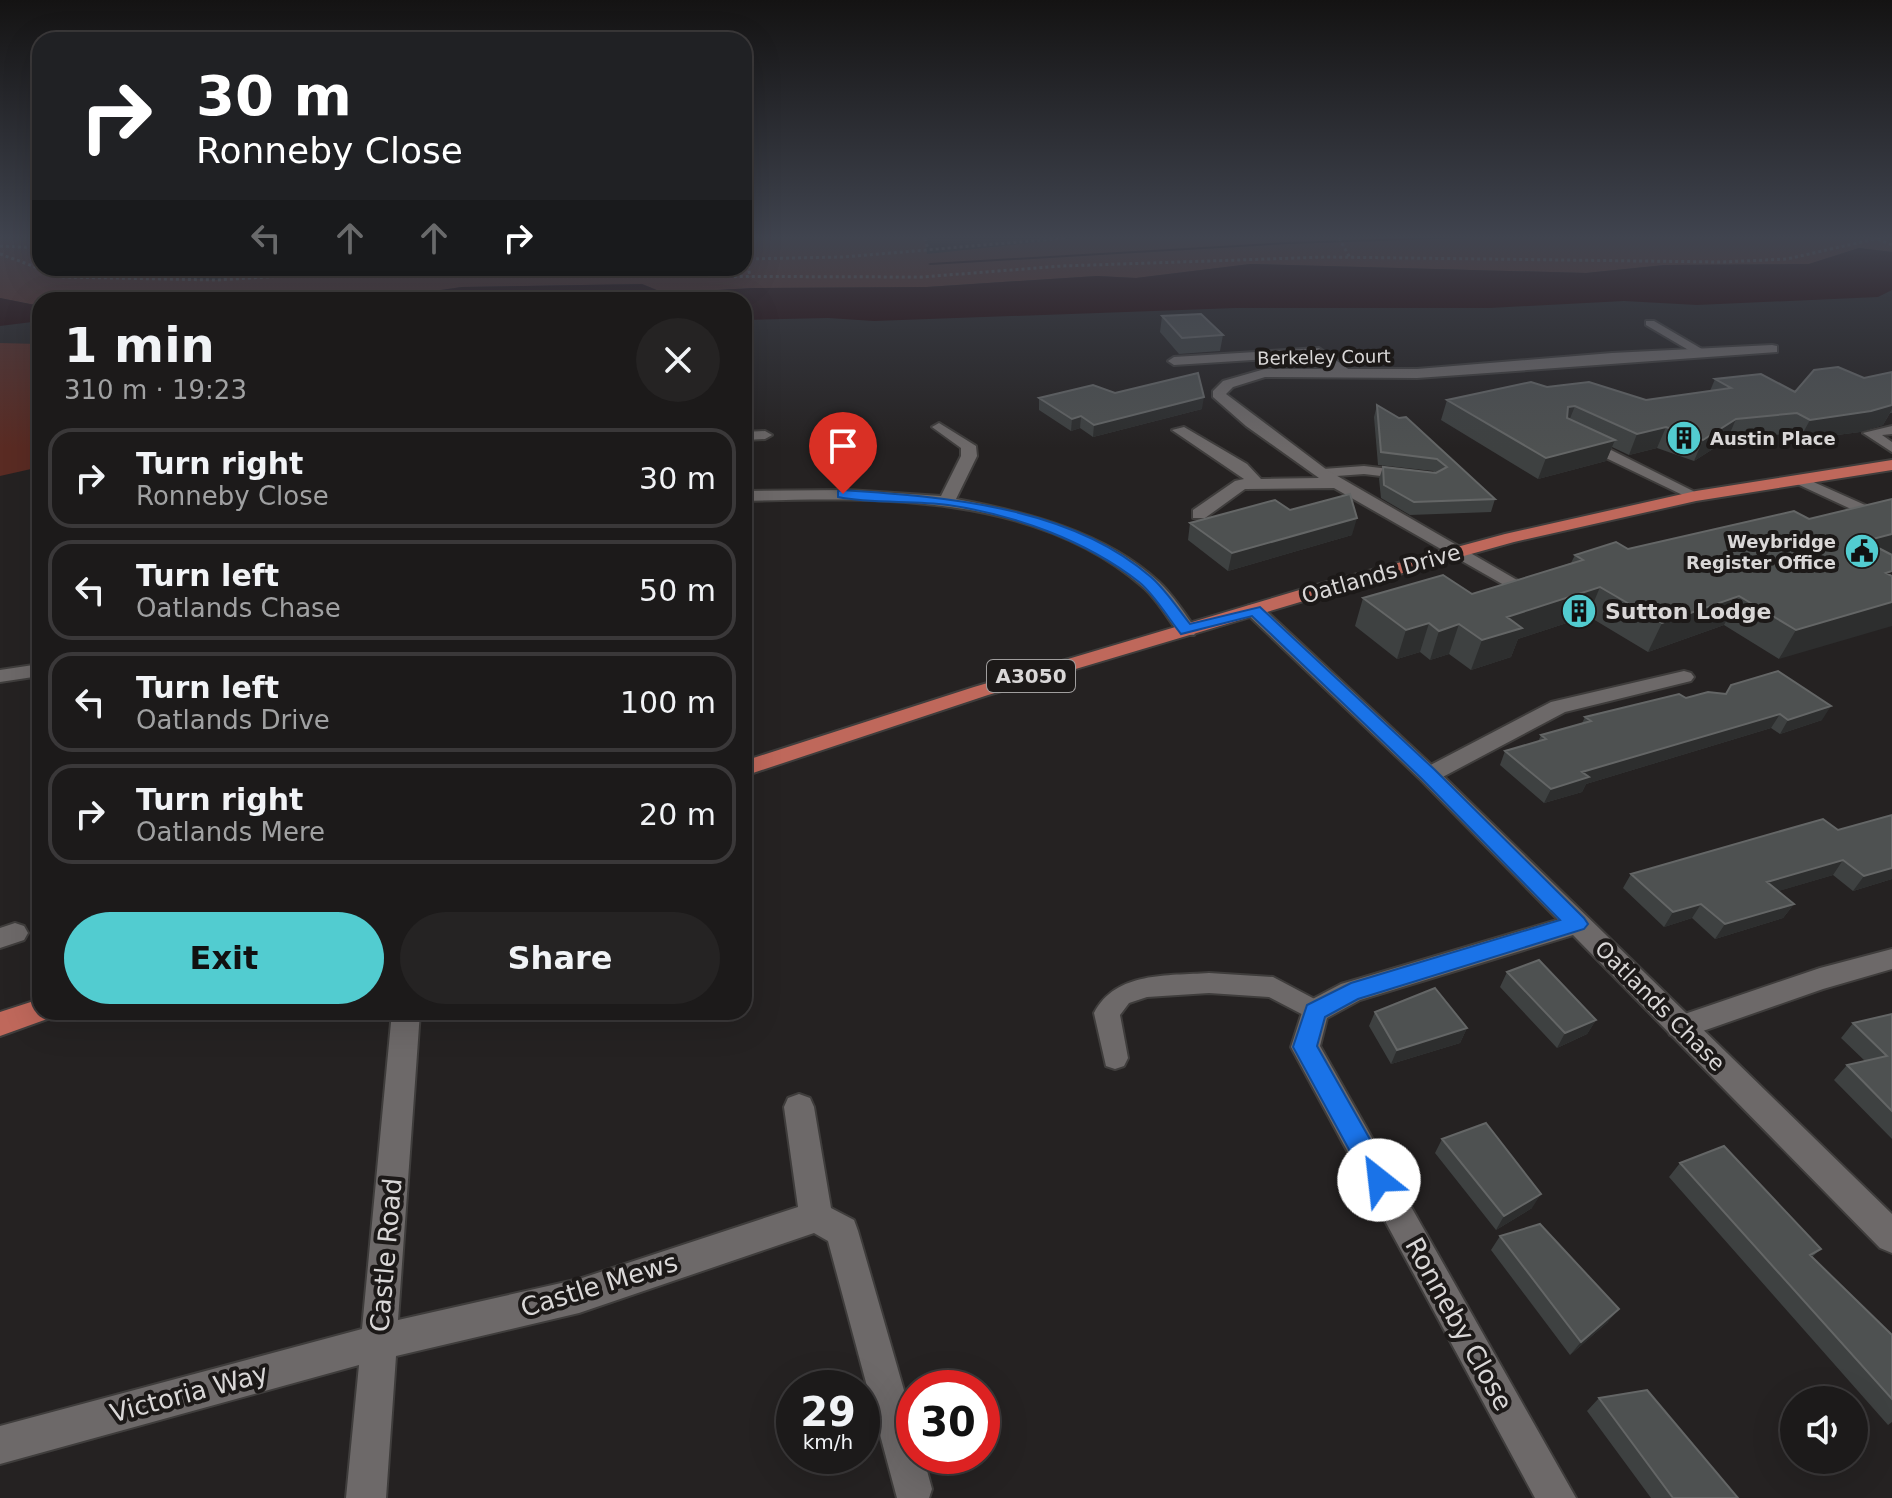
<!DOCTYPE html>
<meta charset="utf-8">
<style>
body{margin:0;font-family:"DejaVu Sans",sans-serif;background:#252323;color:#f1f3f6;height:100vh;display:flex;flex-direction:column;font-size:30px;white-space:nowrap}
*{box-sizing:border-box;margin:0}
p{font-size:26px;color:#a0a1a2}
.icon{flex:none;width:44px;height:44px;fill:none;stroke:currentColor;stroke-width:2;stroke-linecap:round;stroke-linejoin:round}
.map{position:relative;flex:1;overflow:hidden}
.panel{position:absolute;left:32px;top:292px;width:720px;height:728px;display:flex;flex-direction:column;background:#1c1a1a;border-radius:24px;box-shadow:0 8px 32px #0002,0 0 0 2px #3a3839}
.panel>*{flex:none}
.guide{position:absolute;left:32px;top:32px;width:720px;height:244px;border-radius:24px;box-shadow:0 8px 32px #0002,0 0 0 2px #3a3839;background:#202124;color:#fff;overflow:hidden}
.fabs{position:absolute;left:1780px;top:1386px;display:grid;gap:16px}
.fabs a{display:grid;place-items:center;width:88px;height:88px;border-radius:50%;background:#1c1a1a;box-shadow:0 8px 32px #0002,0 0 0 2px #3a3839;font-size:40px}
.speed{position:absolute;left:776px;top:1370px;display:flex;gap:16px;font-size:40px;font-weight:700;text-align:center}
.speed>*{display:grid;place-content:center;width:104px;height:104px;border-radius:50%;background:#1c1a1a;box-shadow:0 8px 32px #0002,0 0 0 2px #3a3839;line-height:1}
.speed small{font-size:20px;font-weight:400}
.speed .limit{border:12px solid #d22;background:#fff;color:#111}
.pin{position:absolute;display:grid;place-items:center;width:68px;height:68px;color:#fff;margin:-82px -34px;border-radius:50% 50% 50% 0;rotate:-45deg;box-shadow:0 0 8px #0007}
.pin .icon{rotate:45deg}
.me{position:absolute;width:88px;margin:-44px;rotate:331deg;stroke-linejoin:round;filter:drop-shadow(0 0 6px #0008)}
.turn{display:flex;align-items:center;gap:28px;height:168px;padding:0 32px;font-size:36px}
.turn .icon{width:104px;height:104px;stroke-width:2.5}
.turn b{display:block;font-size:56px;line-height:68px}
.lanes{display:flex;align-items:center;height:76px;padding:0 32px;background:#0003;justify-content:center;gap:40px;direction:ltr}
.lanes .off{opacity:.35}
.round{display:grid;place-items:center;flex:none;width:84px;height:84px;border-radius:42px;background:#252323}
.summary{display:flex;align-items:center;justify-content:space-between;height:136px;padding:0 32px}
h1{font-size:48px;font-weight:700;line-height:60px}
.button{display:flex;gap:16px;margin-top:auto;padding:16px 32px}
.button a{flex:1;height:92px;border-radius:48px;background:#52ccd0;color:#111;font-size:32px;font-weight:700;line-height:92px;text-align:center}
.button a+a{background:#252323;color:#f1f3f6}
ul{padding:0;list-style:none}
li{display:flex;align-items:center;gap:24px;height:100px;margin:0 16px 12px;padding:0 16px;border:4px solid #3a3839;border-radius:24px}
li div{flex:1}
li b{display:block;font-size:30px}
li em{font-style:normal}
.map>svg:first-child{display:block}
</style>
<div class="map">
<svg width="1892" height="1498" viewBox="0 0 1892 1498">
<rect width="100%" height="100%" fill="#252222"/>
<path fill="#5a2b23" d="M0 238H40V268H119L109 275 216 280 274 268H744V238H925L927 254 1077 238H1892V252L1859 248 1809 264 1665 265 1586 273 1251 264 1136 278 1097 276 927 287 754 288 664 293 642 284 462 287 413 294 320 291 237 300H40V306L0 298Z
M0 343 40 344V467L0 476Z"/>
<path fill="#1e0000" d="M1859 248 1892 252V290L1878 297 1697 305 1624 301 1490 308H1236L874 321 828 318 745 320 744 300H237L320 291 413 294 462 287 642 284 664 293 754 288 927 287 1097 276 1136 278 1250 264 1586 273 1665 265 1809 264Z
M0 298 40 306V321L0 326Z"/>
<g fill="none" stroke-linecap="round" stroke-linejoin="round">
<path fill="#1e0000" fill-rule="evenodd" d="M1410 238H1469L1288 244 930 265 928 264 930 263 1288 242Z"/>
<g stroke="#3f3d3c" stroke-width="4">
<path id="service" d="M1646 321H1654L1707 352 1697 355 1646 325Z
M1319 348 1351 371V377H1343L1316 356 1174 365 1168 361 1174 357Z
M1892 426V434L1882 435 1892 442V452L1863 433Z
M1579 439H1589L1703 496 1701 499H1691L1579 445Z
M1364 466 1406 471 1413 475 1406 479 1364 474 1323 477 1316 473 1323 469Z
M1800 476 1874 509 1877 512 1869 517 1864 515 1795 483 1793 480Z
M1209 973 1273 977 1324 1004 1328 1011 1324 1018 1315 1021 1269 997 1209 993 1147 997 1129 1003 1120 1015 1128 1058 1124 1066 1115 1069 1106 1066 1094 1013C1116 971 1168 976 1209 973Z"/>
</g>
<g stroke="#3f3d3c" stroke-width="4">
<path id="minor" d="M1772 345 1777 346V352L1417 378 1265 377 1233 387 1226 394 1327 470 1517 580V588L1511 589 1334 488 1245 489 1205 518H1193V510L1235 481 1244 479 1172 430 1184 427 1247 464 1261 479 1319 478 1246 426 1213 397V391L1223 381 1265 369H1417L1612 353Z
M939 423 976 446 977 456 956 499C1026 512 1105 532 1159 582 1174 596 1185 614 1197 631L1194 635H1180C1168 619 1158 600 1143 587 1036 493 876 497 744 501V491L848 490 941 496 961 456V448L932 427Z
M744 432 765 431 772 435 765 439 744 440Z
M40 664V676L0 682V670Z
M1684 671 1691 673 1694 677 1691 681 1565 712 1437 780 1429 782 1418 775 1421 770 1551 702Z
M1577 914 1586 917 1590 924 1586 931 1360 1000 1327 1018 1320 1046 1576 1498H1535L1291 1047 1305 1003 1341 984Z
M15 923 24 926 28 933 24 940 0 948V928Z
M1892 949V969L1823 989 1680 1039 1670 1035 1666 1027 1670 1019 1820 968Z
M392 1012H420L398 1320 579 1279 798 1207 784 1107 788 1098 799 1094 810 1098 814 1107 831 1208 854 1220 858 1231 914 1425V1456H923L932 1489 929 1498H897L828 1241 814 1233 579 1313 396 1356 386 1498H346L359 1365 0 1464V1426L362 1329Z"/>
</g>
<g stroke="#3f3d3c" stroke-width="4">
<path id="tertiary" d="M1254 604 1261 606 1437 770 1892 1214V1253L1880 1248 1421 780 1247 614 1245 610 1247 606Z"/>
</g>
<g stroke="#3f3d3c" stroke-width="4">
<path id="primary" d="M1892 460V470L1696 501 1514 542 1327 594 988 695 744 776V761L974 687 1313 586 1505 534 1696 491Z
M40 999V1012H53L50 1018 0 1036V1012Z"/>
</g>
<path stroke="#636161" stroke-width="3" stroke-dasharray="3 3" stroke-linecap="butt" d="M925 238 928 249
M1339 238 1350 258
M1878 239 1892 245
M0 246 40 248
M0 254 63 277 216 280 302 275 922 277 1062 266 1326 257 1721 262 1787 259 1879 238
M744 259 842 257 1068 238
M747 259 750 277
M102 268 112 276
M315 273 339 268"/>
<use href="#service" fill="#6d6969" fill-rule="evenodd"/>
<use href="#minor" fill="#6d6969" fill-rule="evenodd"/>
<use href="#tertiary" fill="#6d6969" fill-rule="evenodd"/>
<use href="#primary" fill="#bf685b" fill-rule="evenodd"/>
</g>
<path fill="#3e4141" d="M1162 316 1223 335 1220 351 1179 354 1160 332Z
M1892 372V413H1890L1883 425 1860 432 1799 440 1786 434 1727 440 1694 461 1657 448 1629 455 1612 447 1606 461 1538 479 1441 420 1447 400 1547 387 1646 400 1710 391 1715 379 1795 392Z
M1115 393 1202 409 1093 437 1080 428 1071 431 1039 410V398Z
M1377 405 1495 499 1491 512 1410 515 1381 498 1379 479 1383 467 1435 473 1433 471 1378 465 1374 417Z
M1892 499 1779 659 1724 625 1648 652 1588 616 1518 639 1511 657 1471 670 1449 654 1430 660 1420 652 1397 659 1355 626 1363 598 1472 594 1571 563 1575 555 1628 549 1809 519Z
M1290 510 1352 535 1228 571 1188 540 1190 523Z
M1686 698 1822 720 1780 734 1771 728 1586 784 1582 792 1544 803 1500 765 1505 751 1538 742 1541 735 1582 723 1585 717Z
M1892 815V879L1853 891 1833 875 1778 891 1794 904 1783 918 1715 939 1692 918 1664 927 1623 888 1631 874 1838 830Z
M1507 972 1596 1020 1587 1034 1557 1048 1500 987Z
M1375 1012 1467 1028 1460 1043 1391 1064 1369 1026Z
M1892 1014V1139L1834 1080 1847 1065 1865 1061 1841 1038 1853 1023Z
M1442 1139 1532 1208 1496 1230 1435 1153Z
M1680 1163 1821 1249 1812 1257 1892 1335V1422L1888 1425 1669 1177Z
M1500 1236 1608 1322 1570 1355 1491 1250Z
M1599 1398 1738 1498H1651L1587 1411Z"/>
<path fill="#2d2e2e" d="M1204 397 1202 409 1093 437 1094 425Z
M1892 405V409L1883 425 1860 432 1799 440 1810 420Z
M1575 406 1567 426 1568 407Z
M1081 416 1080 428 1071 431 1072 419Z
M1736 419 1727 440 1694 461 1703 440Z
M1666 427 1657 448 1629 455 1637 434Z
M1615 440 1606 461 1538 479 1546 458Z
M1357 518 1352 535 1228 571 1232 553Z
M1892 534V557L1865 541Z
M1600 587 1588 616 1518 639 1511 657 1471 670 1482 640 1507 617Z
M1739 596 1724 625 1648 652 1662 623Z
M1892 602V626L1779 659 1796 630Z
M1429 623 1420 652 1397 659 1406 630Z
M1459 624 1449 654 1430 660 1439 631Z
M1831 706 1822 720 1780 734 1788 720Z
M1780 714 1771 728 1586 784 1582 792 1544 803 1551 789 1582 772Z
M1843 860 1833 875 1758 897 1767 882Z
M1892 868V879L1853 891 1864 876Z
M1701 904 1692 918 1664 927 1673 912Z
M1794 904 1783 918 1715 939 1725 924Z
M1596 1020 1587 1034 1557 1048 1565 1033Z
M1467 1028 1460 1043 1391 1064 1397 1050Z
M1541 1194 1532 1208 1496 1230 1504 1216Z
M1619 1309 1608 1322 1570 1355 1581 1342Z"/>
<path fill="#4e5151" stroke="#646666" stroke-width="2" d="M1201 314 1223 335 1182 338 1162 316Z
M1838 367 1864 378 1892 372V405L1871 411 1810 420 1797 413 1736 419 1703 440 1666 427 1637 434 1575 406 1568 407 1567 418 1615 440 1546 458 1447 400 1531 382 1547 387 1589 382 1646 400 1731 388 1715 379 1761 374 1795 392 1814 370Z
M1198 373 1204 397 1094 425 1081 416 1072 419 1039 398 1093 385 1115 393Z
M1377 405 1399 418 1406 417 1495 499 1414 502 1384 485 1383 467 1436 473 1447 467 1437 459 1381 452Z
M1350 494 1357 518 1232 553 1190 523 1275 500 1290 510Z
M1892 499V534L1865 541 1892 555V571L1886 573 1892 576V602L1796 630 1739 596 1662 623 1600 587 1507 617 1522 628 1482 640 1459 624 1439 631 1429 623 1406 630 1363 598 1443 575 1472 594 1583 560 1575 555 1616 542 1628 549 1794 511 1809 519Z
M1778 671 1831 706 1788 720 1780 714 1582 772 1589 777 1551 789 1505 751 1546 739 1541 735 1591 721 1585 717 1679 694 1686 698 1708 692 1726 694 1731 685Z
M1892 815V868L1864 876 1843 860 1767 882 1794 904 1725 924 1701 904 1673 912 1631 874 1823 819 1838 830Z
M1539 960 1596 1020 1565 1033 1507 972Z
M1435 988 1467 1028 1397 1050 1375 1012Z
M1892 1014V1111L1847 1065 1887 1056 1853 1023Z
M1486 1123 1541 1194 1504 1216 1442 1139Z
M1724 1146 1821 1249 1810 1255 1892 1335V1399L1680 1163Z
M1540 1224 1619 1309 1581 1342 1500 1236Z
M1647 1390 1738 1498H1673L1599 1398Z"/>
<linearGradient id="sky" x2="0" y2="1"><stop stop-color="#141313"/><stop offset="0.53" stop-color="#40444f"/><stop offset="1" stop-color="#40444f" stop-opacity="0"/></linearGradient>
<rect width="1892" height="448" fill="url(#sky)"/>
<path fill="#1a73e8" stroke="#114b97" stroke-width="2" d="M843 490C945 497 1070 506 1151 577 1166 590 1178 609 1190 624L1260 607 1435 770 1584 918 1588 924 1584 929 1358 999 1325 1017 1317 1046 1388 1171 1392 1180 1388 1188 1379 1192 1370 1188 1293 1047 1307 1005 1351 983 1560 920 1422 779 1252 616 1181 634C1168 618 1155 595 1139 582 1085 540 1015 515 948 505 912 500 873 504 838 497V491Z"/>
<defs>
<g id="building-disc" transform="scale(1.8)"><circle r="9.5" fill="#52ccd0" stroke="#1c1918"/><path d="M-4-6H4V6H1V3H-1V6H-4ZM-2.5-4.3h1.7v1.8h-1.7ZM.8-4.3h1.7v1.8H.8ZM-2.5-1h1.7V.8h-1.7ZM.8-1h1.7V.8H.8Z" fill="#111"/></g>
<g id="civic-disc" transform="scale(1.8)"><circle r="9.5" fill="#52ccd0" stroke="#1c1918"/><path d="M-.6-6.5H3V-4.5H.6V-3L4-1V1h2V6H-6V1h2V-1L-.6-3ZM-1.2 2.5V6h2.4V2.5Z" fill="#111"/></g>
</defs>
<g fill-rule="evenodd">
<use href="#building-disc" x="1684" y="438"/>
<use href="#civic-disc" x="1862" y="551"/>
<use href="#building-disc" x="1579" y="611"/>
</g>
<g text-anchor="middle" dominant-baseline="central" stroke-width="8" stroke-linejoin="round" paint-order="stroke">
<g font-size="18" fill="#d9d7d7" stroke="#1c1918">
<text transform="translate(1324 357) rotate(-1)">Berkeley Court</text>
</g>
<g font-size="18" font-weight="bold" fill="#d9d7d7" stroke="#1c1918" text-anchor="start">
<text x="1710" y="438">Austin Place</text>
<text x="1836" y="541" text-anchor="end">Weybridge<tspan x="1836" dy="21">Register Office</tspan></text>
</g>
<rect fill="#1c1918" stroke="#a09e9e" stroke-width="2" x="987" y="660" width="88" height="32" rx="6"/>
<g font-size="20" font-weight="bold" fill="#d9d7d7">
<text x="1031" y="676">A3050</text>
</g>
<g font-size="22" fill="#d9d7d7" stroke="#1c1918">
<text transform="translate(1381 574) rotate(-16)">Oatlands Drive</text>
<text transform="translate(1660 1006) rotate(45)">Oatlands Chase</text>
</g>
<g font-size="22" font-weight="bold" fill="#d9d7d7" stroke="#1c1918" text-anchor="start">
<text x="1605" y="611">Sutton Lodge</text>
</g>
<g font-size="26" fill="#d9d7d7" stroke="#1c1918">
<text transform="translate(386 1255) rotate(-85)">Castle Road</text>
<text transform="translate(599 1285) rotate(-17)">Castle Mews</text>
<text transform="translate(1459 1324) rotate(61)">Ronneby Close</text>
<text transform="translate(189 1393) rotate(-15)">Victoria Way</text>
</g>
</g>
</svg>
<div class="fabs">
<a><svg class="icon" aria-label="sound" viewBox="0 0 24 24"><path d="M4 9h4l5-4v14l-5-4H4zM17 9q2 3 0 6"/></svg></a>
</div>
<div class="speed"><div>29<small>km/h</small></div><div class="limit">30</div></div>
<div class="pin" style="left:843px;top:494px;background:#d93025"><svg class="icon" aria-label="arrive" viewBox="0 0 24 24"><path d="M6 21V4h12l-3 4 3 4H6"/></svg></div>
<svg class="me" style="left:1379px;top:1180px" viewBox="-20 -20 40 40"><circle r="19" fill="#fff"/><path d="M0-13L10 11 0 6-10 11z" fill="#1a73e8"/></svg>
<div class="guide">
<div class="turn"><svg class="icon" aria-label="right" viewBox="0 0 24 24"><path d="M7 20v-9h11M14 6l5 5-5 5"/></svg><div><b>30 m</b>Ronneby Close</div></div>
<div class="lanes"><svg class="icon off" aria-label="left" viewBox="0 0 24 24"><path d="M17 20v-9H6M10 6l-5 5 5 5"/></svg><svg class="icon off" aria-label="ahead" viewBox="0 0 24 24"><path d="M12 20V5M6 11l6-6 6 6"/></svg><svg class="icon off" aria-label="ahead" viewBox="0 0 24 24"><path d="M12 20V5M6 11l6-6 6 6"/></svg><svg class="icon" aria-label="right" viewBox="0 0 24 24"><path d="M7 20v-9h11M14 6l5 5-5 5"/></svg></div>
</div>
<section class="panel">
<div class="summary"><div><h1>1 min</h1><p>310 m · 19:23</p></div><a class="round"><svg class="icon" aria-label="close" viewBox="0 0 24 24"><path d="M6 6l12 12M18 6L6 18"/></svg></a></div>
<ul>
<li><svg class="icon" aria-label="right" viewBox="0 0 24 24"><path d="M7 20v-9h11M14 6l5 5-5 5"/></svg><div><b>Turn right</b><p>Ronneby Close</p></div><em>30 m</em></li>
<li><svg class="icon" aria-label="left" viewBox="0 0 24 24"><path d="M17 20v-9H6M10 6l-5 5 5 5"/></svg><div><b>Turn left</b><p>Oatlands Chase</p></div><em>50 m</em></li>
<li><svg class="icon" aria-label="left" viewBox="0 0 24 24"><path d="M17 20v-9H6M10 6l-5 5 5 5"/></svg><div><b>Turn left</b><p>Oatlands Drive</p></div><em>100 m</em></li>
<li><svg class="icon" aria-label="right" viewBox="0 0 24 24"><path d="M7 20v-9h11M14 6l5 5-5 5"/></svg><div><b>Turn right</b><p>Oatlands Mere</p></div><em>20 m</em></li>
</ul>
<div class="button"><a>Exit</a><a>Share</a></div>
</section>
</div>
